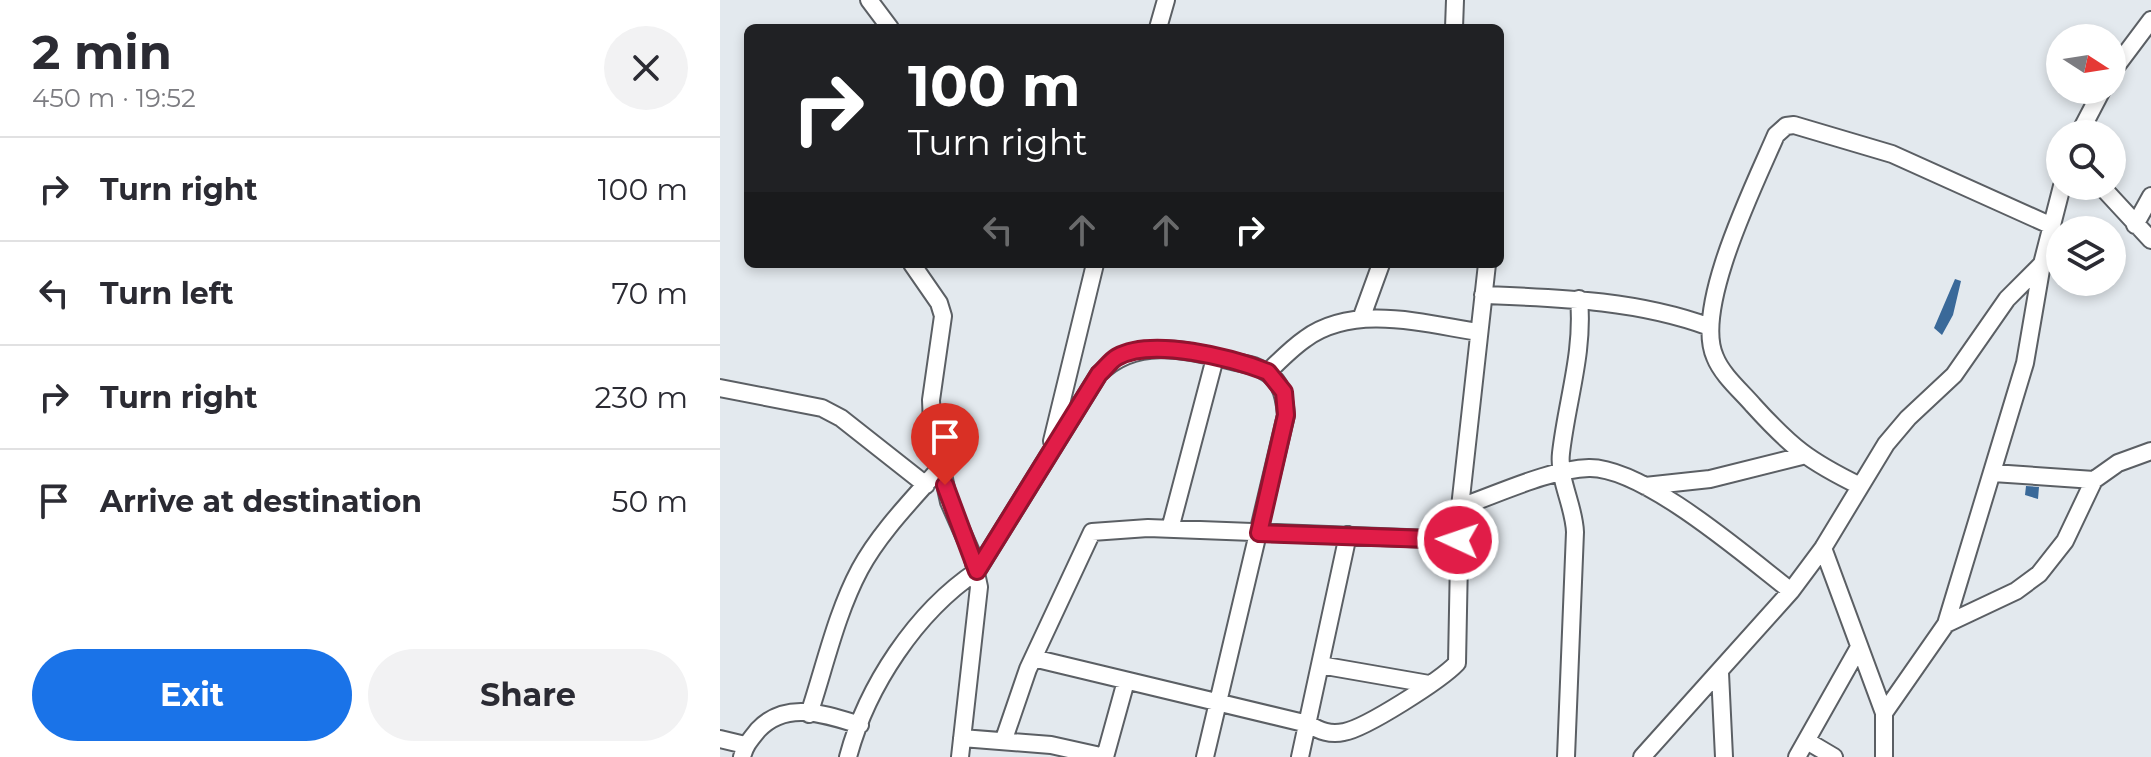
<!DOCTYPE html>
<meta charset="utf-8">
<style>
body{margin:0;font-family:Montserrat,sans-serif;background:#f2f2f3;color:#2b2b33;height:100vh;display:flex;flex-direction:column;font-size:30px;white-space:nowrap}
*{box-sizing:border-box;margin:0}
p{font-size:26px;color:#7c7c81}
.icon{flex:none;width:44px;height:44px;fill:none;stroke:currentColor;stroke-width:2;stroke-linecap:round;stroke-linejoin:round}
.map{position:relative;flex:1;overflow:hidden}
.drawer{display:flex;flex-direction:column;background:#fff;width:720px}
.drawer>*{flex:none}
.top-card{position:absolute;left:24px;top:24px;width:760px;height:244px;border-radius:12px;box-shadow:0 4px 12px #0003;background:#202124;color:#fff;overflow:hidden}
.needle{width:52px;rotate:102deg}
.controls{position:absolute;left:1326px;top:24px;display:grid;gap:16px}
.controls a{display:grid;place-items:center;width:80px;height:80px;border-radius:50%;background:#fff;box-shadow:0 4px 12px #0003;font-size:40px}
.pin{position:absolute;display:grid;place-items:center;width:68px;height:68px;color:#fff;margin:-82px -34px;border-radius:50% 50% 50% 0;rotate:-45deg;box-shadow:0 0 8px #0007}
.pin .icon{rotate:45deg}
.me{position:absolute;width:88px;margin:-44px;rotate:273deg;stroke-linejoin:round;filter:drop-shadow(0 0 6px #0008)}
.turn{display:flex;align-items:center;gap:28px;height:168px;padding:0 32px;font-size:36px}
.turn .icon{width:104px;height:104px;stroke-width:2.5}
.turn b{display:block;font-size:56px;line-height:68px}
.lanes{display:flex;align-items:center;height:76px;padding:0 32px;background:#0003;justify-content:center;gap:40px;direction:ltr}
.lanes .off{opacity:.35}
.round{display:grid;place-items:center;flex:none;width:84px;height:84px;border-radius:42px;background:#f2f2f3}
.summary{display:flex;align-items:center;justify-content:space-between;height:136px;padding:0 32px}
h1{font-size:48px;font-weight:700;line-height:60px}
.primary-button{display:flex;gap:16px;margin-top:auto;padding:16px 32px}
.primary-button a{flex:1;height:92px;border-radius:48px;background:#1a73e8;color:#fff;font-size:32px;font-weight:700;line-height:92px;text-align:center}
.primary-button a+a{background:#f2f2f3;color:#2b2b33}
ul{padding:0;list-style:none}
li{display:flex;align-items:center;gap:24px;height:104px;padding:0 32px;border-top:2px solid #e1e1e2}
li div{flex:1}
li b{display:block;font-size:30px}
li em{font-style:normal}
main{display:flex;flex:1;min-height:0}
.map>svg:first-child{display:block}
</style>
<main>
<section class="drawer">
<div class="summary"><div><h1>2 min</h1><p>450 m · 19:52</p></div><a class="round"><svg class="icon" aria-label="close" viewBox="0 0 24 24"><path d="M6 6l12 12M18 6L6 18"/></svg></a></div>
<ul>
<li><svg class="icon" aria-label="right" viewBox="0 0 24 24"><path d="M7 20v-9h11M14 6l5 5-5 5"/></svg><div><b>Turn right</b></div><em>100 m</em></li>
<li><svg class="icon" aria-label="left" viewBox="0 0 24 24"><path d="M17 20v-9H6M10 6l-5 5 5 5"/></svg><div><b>Turn left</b></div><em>70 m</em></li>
<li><svg class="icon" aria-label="right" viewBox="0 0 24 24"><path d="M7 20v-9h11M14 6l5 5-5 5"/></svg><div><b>Turn right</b></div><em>230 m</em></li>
<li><svg class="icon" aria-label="arrive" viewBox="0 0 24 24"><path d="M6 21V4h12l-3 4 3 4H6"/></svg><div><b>Arrive at destination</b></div><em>50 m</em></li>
</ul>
<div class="primary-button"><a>Exit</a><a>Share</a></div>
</section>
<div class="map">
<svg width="1431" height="757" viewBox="0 0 1431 757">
<rect width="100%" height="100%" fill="#e3e9ee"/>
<path fill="#3a6999" d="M1235 279 1241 281 1233 315 1222 335 1214 328Z
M1306 486 1319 487 1318 499 1305 495Z"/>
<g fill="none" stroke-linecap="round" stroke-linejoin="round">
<g stroke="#5b5f64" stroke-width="20">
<path id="minor" d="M149 0 170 28
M438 28 446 0
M734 28 735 0
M1392 72 1431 20
M1359 134 1382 90
M1381 186 1431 240
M1415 225 1431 196
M192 264 219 303 223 316 211 400 212 424 229 502 252 554 259 587 240 757
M763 295C840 298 917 300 990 327
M641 319 661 264
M548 372C560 360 572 348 585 339 634 303 705 324 759 332
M0 388 102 408 121 418 206 485
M332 441 375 264
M1273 473 1374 480
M925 486 990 479 1082 456
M1140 486C1089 461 1072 448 1033 405 1021 391 1002 375 995 357 973 308 1035 184 1056 135L1066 126 1074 125 1172 154 1332 226
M740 507 767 264
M450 529 495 358
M1103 548 1164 713V757
M1226 624 1296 591 1319 574 1345 541 1374 480 1398 463 1431 451
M313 658 588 724C600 731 610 735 624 732 646 728 721 680 737 663L740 507C778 494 830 469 869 468 924 467 1027 557 1071 591
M600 665 709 684
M1000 673 1004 757
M1164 713 1226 624 1305 363 1322 264 1342 186
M89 714C105 666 116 614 140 569 160 532 192 500 220 468
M242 738 331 745 385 757
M0 739 25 745
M284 739 308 669 372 532 428 528 738 540
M1087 741 1114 757
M22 757C25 745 30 740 38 730 66 700 104 714 140 725
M128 757C147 686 196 612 257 571L379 374C422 331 480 355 534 366 559 376 564 390 566 415L485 757
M385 757 406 681
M580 757 628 535
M846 757 855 532C854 505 838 480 841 453 847 400 864 353 859 299
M922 757 1071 591 1103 548 1166 444 1188 418 1234 375 1287 299 1322 264
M1077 757 1138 649"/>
</g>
<use href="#minor" stroke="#fff" stroke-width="16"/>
</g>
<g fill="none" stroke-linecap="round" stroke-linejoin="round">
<g stroke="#92132f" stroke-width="20">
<path id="route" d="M225 485 257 571 379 374C385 369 390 361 397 357 432 337 512 358 548 372L564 392 566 415 539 533 738 540"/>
</g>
<use href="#route" stroke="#e11d48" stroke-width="14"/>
</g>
</svg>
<div class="controls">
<a><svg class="needle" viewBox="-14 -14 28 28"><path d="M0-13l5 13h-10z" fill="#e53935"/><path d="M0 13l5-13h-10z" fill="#7c7c81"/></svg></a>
<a><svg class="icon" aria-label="search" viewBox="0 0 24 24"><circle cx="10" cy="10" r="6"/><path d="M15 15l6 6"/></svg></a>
<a><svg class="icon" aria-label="layers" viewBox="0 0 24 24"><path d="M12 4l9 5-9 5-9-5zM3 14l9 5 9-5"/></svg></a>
</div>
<div class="pin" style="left:225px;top:485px;background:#d93025"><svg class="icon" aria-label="arrive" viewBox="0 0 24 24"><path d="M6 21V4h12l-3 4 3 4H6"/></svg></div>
<svg class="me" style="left:738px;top:540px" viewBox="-20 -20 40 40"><circle r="17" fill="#e11d48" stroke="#fff" stroke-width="3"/><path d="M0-11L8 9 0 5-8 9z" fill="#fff"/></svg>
<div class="top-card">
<div class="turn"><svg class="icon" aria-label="right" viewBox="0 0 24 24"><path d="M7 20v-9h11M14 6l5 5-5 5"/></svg><div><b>100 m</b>Turn right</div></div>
<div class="lanes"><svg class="icon off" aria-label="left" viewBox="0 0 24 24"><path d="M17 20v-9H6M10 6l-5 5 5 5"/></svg><svg class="icon off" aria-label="ahead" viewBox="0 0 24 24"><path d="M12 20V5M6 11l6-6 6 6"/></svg><svg class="icon off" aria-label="ahead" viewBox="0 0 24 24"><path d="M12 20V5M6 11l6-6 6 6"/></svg><svg class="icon" aria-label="right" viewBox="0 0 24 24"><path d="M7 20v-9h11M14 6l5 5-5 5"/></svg></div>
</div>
</div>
</main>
